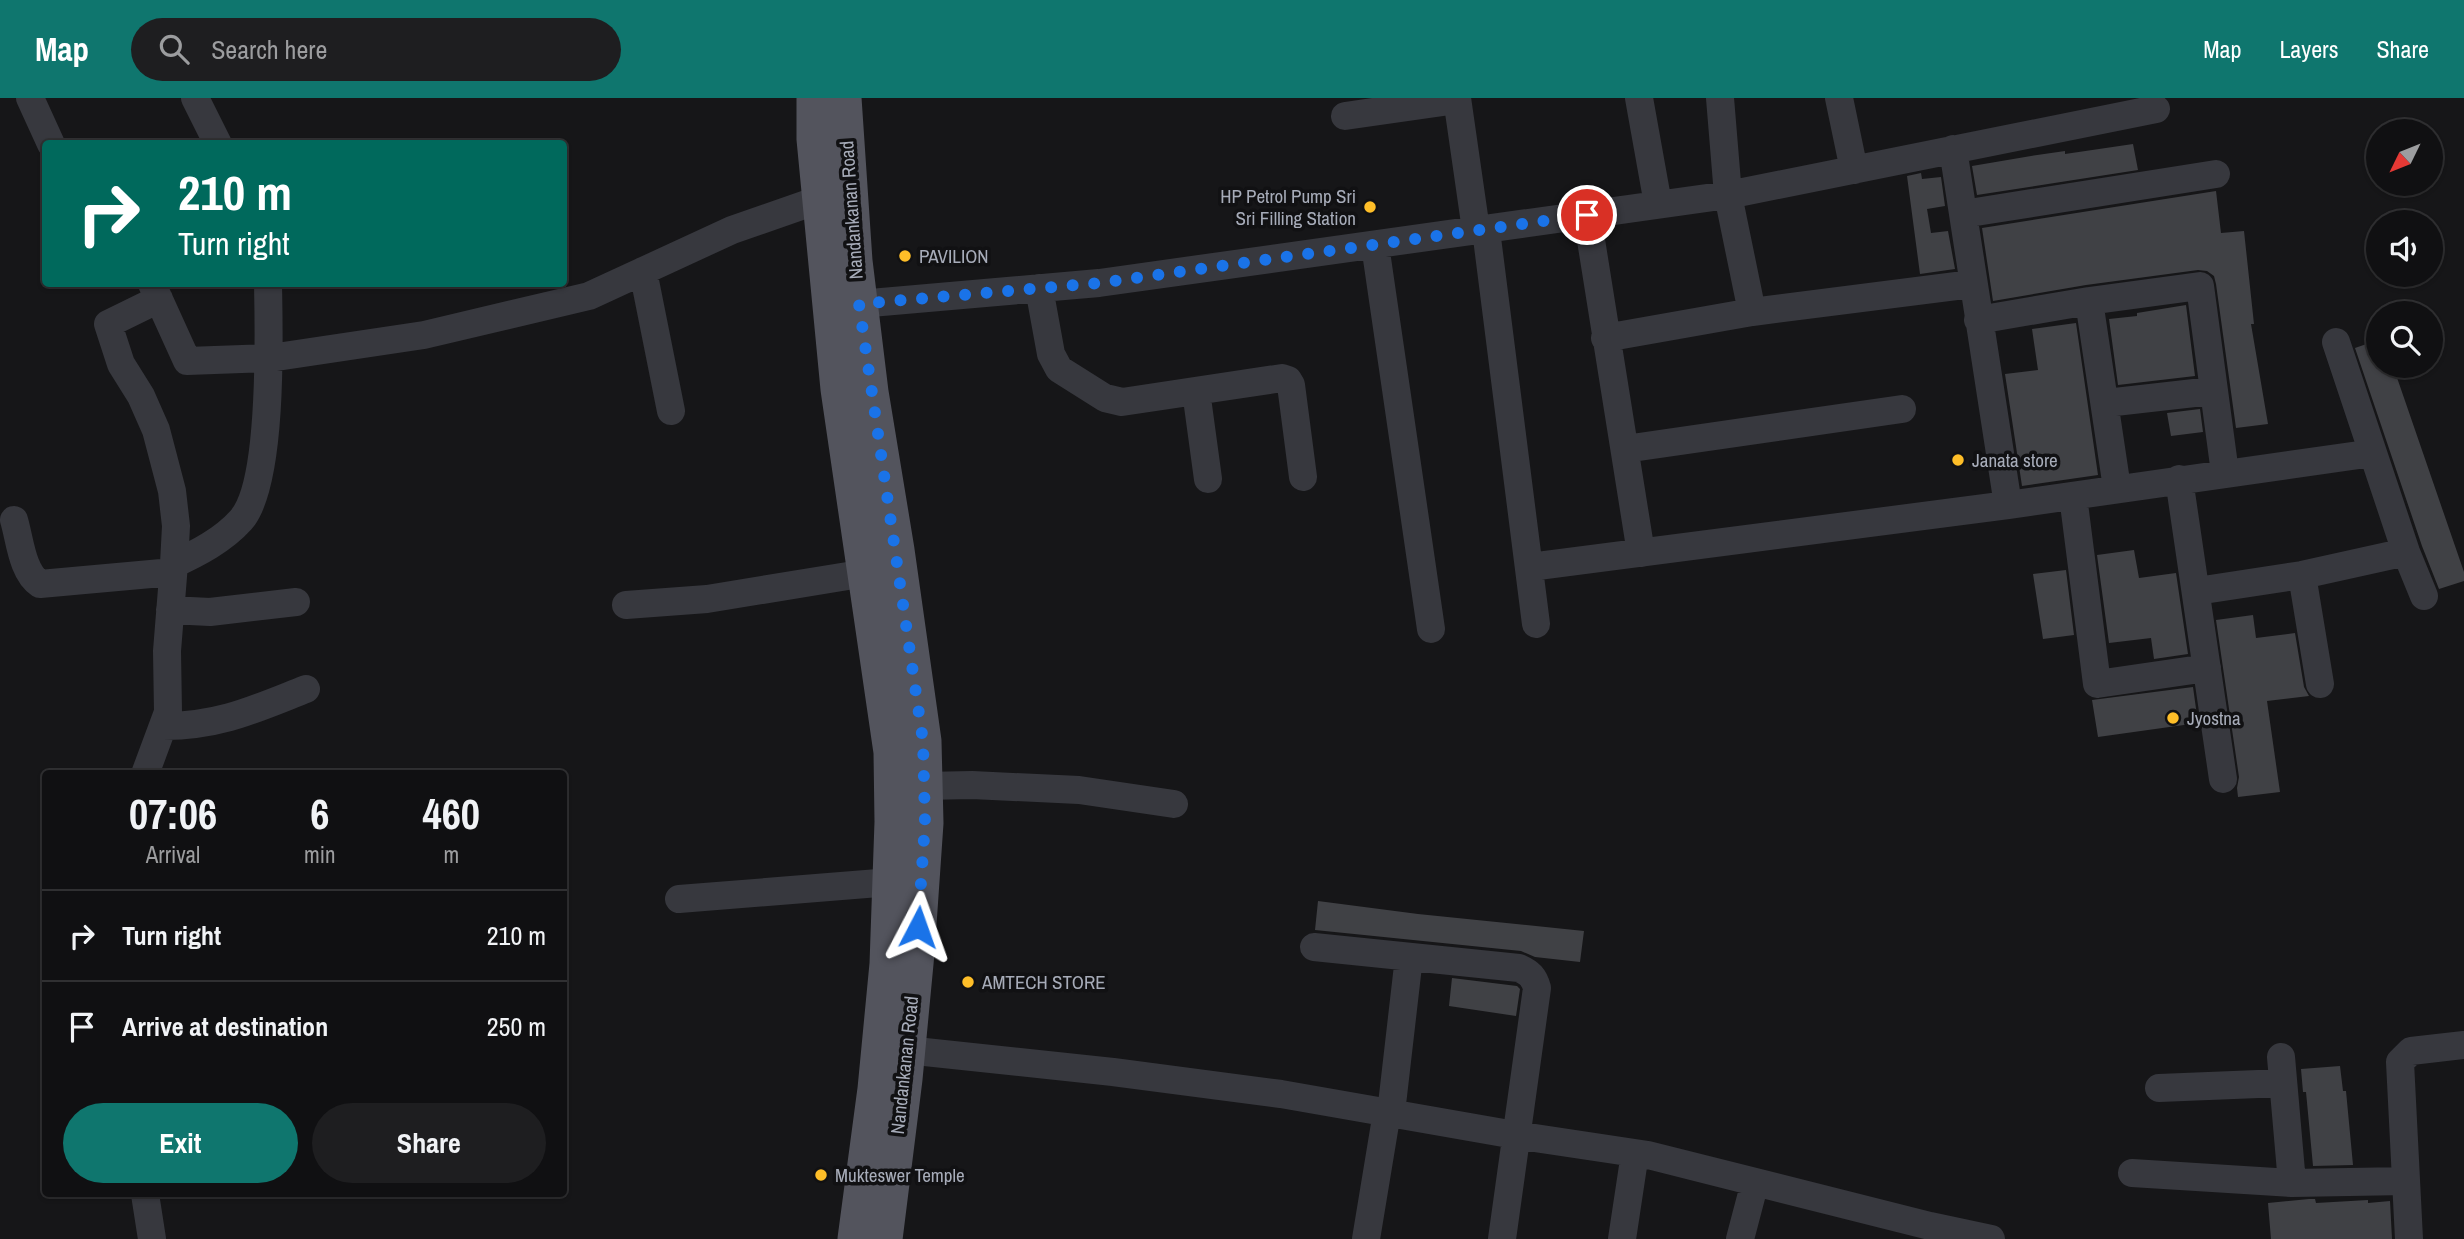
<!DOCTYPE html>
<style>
body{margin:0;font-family:"Archivo Narrow",sans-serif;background:#1e1e20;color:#f1f3f6;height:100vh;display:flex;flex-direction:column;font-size:26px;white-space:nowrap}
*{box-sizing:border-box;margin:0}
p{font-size:23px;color:#9c9d9f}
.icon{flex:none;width:38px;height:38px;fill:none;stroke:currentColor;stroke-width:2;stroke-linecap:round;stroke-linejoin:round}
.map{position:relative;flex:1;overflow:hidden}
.sheet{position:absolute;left:42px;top:672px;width:525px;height:427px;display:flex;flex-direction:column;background:#101012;border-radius:7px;box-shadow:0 2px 5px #0004,0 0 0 2px #303032}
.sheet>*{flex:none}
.hud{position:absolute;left:42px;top:42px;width:525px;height:147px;border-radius:7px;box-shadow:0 2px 5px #0004,0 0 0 2px #303032;background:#00695c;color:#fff;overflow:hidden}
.needle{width:46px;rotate:227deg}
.controls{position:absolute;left:2366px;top:21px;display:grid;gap:14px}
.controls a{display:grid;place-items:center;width:77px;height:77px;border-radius:50%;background:#101012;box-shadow:0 2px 5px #0004,0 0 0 2px #303032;font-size:35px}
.pin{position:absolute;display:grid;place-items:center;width:60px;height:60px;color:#fff;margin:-30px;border:4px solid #fff;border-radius:50%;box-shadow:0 2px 7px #0007}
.me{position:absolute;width:77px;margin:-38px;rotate:4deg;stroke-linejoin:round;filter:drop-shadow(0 0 5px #0008)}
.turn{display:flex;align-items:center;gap:24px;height:147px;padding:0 21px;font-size:32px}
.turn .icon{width:91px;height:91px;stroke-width:2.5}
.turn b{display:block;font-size:49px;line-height:60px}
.eta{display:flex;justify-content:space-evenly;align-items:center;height:119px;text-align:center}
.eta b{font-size:42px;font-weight:700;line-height:49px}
.button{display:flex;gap:14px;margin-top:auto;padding:14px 21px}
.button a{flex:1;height:80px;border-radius:42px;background:#0f766e;color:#fff;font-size:28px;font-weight:700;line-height:80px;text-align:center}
.button a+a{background:#1e1e20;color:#f1f3f6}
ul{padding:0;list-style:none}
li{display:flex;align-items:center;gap:21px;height:91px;padding:0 21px;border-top:2px solid #303032}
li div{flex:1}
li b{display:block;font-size:26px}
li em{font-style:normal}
header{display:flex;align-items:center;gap:42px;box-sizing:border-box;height:98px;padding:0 35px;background:#0f766e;color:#fff}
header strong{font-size:33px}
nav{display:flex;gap:38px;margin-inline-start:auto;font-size:24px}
.search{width:490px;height:63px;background:#1e1e20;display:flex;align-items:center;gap:18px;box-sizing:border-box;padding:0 24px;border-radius:38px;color:#9c9d9f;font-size:26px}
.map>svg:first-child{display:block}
</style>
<header>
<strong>Map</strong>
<div class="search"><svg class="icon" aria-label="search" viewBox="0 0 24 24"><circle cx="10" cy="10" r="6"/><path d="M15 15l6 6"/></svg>Search here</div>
<nav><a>Map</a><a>Layers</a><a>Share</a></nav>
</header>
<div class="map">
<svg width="2464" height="1141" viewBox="0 0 2464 1141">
<rect width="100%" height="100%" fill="#161618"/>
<path fill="#404145" d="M2133 46 2138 72 1977 97 1972 68 2031 58 2065 53V56Z
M1921 75 1922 81 1941 79 1945 108 1927 111 1931 135 1948 133 1955 171 1920 176 1907 78Z
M2216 93 2221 135 2244 133 2254 226H2251L2268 326 2236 330 2216 186 2214 178 2207 173 2198 172 2086 187 1993 203 1982 130Z
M2186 207 2195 278 2118 287 2109 221 2137 218V215Z
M2076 225 2098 377 2022 388 2005 276 2038 272 2032 231Z
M2378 242V268H2393L2464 474V483L2439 491 2422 448 2355 250Z
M2200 311 2203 334 2171 338 2167 315Z
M2134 452 2139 480 2176 475 2188 556 2154 561 2151 540 2109 545 2097 457Z
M2066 472 2074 537 2043 541 2033 476Z
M2253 517 2256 540 2295 535 2304 589 2309 598 2267 603 2280 694 2238 699 2237 690 2239 679 2216 522Z
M2193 589 2198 625 2098 639 2092 602Z
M1318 803 1418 816 1584 833 1580 864 1535 859 1521 853 1315 832Z
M1452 880 1517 888 1520 891 1516 918 1449 908Z
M2340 968 2343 993H2346L2353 1067 2313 1068 2306 994H2303L2301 971Z
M2309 1101H2315L2316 1105 2368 1102V1105L2390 1103 2392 1141H2271L2268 1105Z"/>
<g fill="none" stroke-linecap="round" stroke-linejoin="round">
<path stroke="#37383e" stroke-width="28" d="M30 0 51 46
M195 0 218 46
M1457 0 1476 132
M1639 0 1658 106
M1720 0 1728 97 1752 214
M1839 0 1854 72
M1345 18 1457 2
M1953 51 2008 407
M1963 116 2216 76
M1587 117 1641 455
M1486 132 1536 526
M1375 147 1431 531
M643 173 671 313
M152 186 187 263 270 260 424 237 589 198 732 132 821 101
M1039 190 1051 256 1059 271 1105 300 1122 304 1282 280 1288 282 1291 287 1303 379
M159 201 108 226 121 266 141 298 156 332 172 393 176 428 174 466
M2089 203 2117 390
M859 206 1099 185 1728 97 2156 11
M1978 222 2089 203 2200 188 2225 375
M1605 240 1752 214 1972 186
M2336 244 2406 454 2424 498
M1196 293 1208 381
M2106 305 2212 293
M1625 351 1902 311
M2179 381 2223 681
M2073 398 2097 586 2207 570
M14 422C20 442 22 474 40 486L173 474
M1530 469 2008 407 2373 355
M2302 477 2320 586
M2197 493 2302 477 2406 454
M626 507 707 501 866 475
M170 512 210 514 296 504
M164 628C220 628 255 611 306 591
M145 676 168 614 167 553 174 466C198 455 223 442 241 422 273 386 269 236 268 186
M924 688 972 687 1079 692 1174 706
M679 801 891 784
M1314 849 1519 870C1530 875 1534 879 1537 890L1502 1141
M906 952 1113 974 1281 996 1515 1037 1648 1057 1930 1128 1991 1141
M2281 959 2292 1085
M2159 990 2283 985
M1391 1015 1409 859
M2132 1075 2292 1085 2406 1083
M145 1096 152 1141
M1366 1141 1387 1014
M1622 1141 1635 1055
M1740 1141 1755 1084
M2409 1141 2400 964 2411 953 2464 947"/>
<path stroke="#53545d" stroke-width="37" d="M815 0V41L839 291 892 654 893 724 888 866 876 991 856 1141
M843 0 854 163 870 294 896 452 923 643 925 725 916 855 904 981 884 1141"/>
</g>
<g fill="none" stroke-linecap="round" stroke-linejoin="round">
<path stroke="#1a73e8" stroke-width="12" stroke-dasharray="0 21.6" d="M918 829 925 725 923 643 859 206 1099 185 1587 117"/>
</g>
<g fill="#febe28" stroke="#111113" stroke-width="2.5">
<circle cx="1370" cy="109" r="7"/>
<circle cx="905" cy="158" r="7"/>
<circle cx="1958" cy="362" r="7"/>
<circle cx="2173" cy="620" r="7"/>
<circle cx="968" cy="884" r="7"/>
<circle cx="821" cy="1077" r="7"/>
</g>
<g text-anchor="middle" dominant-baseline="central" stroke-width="7" stroke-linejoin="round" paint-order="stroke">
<g font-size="19" fill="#a7acb9" stroke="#111113" text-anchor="start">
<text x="1356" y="98" text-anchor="end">HP Petrol Pump Sri<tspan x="1356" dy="22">Sri Filling Station</tspan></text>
<text x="919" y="158">PAVILION</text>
<text x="1972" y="362">Janata store</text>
<text x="2187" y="620">Jyostna</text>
<text x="982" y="884">AMTECH STORE</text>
<text x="835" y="1077">Mukteswer Temple</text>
</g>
<g font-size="19" fill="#a7acb9" stroke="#111113">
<text transform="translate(851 112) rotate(-94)">Nandankanan Road</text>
<text transform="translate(904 967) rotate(-84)">Nandankanan Road</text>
</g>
</g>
</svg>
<div class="controls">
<a><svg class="needle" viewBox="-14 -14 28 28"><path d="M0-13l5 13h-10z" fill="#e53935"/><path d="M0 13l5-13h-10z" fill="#9c9d9f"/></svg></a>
<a><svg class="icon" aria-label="sound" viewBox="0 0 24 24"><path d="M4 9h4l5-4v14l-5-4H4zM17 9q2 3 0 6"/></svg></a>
<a><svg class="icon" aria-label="search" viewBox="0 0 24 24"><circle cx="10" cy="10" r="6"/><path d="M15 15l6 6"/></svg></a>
</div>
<div class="pin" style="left:1587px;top:117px;background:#d93025"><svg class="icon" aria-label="arrive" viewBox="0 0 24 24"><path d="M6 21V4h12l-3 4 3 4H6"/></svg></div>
<svg class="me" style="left:918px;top:829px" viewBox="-20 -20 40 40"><path d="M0-17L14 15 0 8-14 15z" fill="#1a73e8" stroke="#fff" stroke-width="4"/></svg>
<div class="hud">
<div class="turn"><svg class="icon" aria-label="right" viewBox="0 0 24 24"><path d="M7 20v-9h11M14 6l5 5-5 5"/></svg><div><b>210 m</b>Turn right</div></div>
</div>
<section class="sheet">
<div class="eta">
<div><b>07:06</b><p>Arrival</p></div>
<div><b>6</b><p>min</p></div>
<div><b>460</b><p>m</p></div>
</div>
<ul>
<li><svg class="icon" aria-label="right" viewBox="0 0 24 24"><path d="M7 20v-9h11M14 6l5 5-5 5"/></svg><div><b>Turn right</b></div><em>210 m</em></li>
<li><svg class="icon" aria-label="arrive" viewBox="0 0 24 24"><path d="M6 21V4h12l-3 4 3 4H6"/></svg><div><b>Arrive at destination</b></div><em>250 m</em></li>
</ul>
<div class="button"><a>Exit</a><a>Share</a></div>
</section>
</div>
